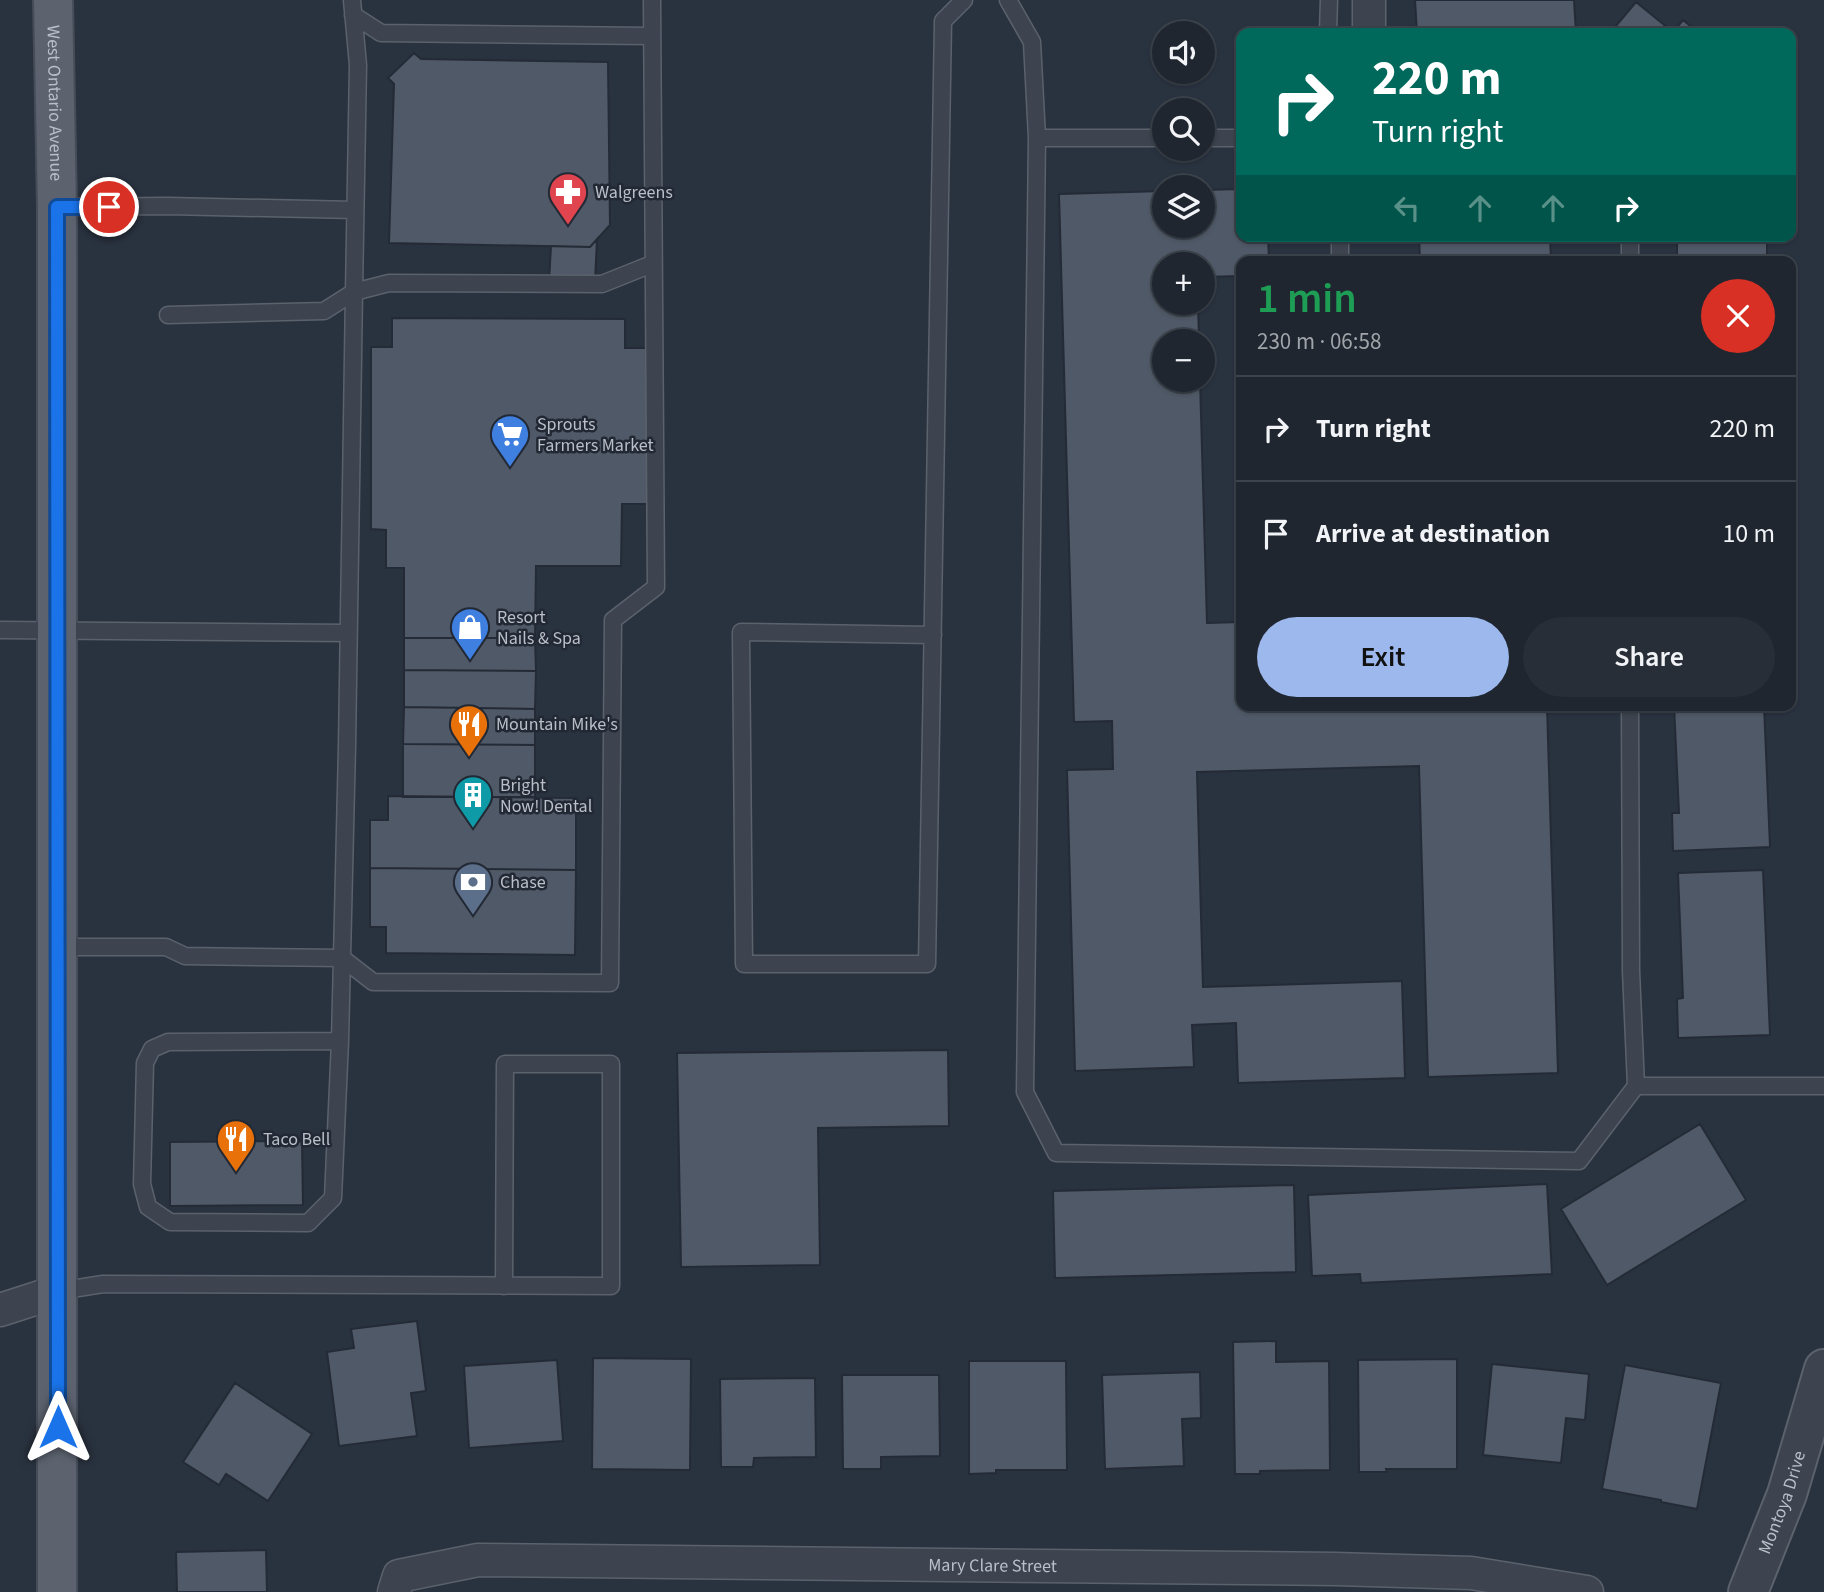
<!DOCTYPE html>
<meta charset="utf-8">
<style>
body{margin:0;font-family:"Source Sans 3",sans-serif;background:#272e37;color:#f1f3f6;height:100vh;display:flex;flex-direction:column;font-size:26px;white-space:nowrap}
*{box-sizing:border-box;margin:0}
p{font-size:23px;color:#a1a5aa}
.icon{flex:none;width:38px;height:38px;fill:none;stroke:currentColor;stroke-width:2;stroke-linecap:round;stroke-linejoin:round}
.map{position:relative;flex:1;overflow:hidden}
.panel{position:absolute;left:1236px;top:256px;width:560px;height:455px;display:flex;flex-direction:column;background:#1f262f;border-radius:14px;box-shadow:0 2px 5px #0004,0 0 0 2px #3c434b}
.panel>*{flex:none}
.banner{position:absolute;left:1236px;top:28px;width:560px;height:214px;border-radius:14px;box-shadow:0 2px 5px #0004,0 0 0 2px #3c434b;background:#00695c;color:#fff;overflow:hidden}
.controls{position:absolute;left:1152px;top:21px;display:grid;gap:14px}
.controls a{display:grid;place-items:center;width:63px;height:63px;border-radius:50%;background:#1f262f;box-shadow:0 2px 5px #0004,0 0 0 2px #3c434b;font-size:35px}
.pin{position:absolute;display:grid;place-items:center;width:60px;height:60px;color:#fff;margin:-30px;border:4px solid #fff;border-radius:50%;box-shadow:0 2px 7px #0007}
.me{position:absolute;width:77px;margin:-38px;rotate:0deg;stroke-linejoin:round;filter:drop-shadow(0 0 5px #0008)}
.turn{display:flex;align-items:center;gap:24px;height:147px;padding:0 21px;font-size:32px}
.turn .icon{width:91px;height:91px;stroke-width:2.5}
.turn b{display:block;font-size:49px;line-height:60px}
.lanes{display:flex;align-items:center;height:66px;padding:0 21px;background:#0003;justify-content:center;gap:35px;direction:ltr}
.lanes .off{opacity:.35}
.round{display:grid;place-items:center;flex:none;width:74px;height:74px;border-radius:37px;background:#272e37}
.headline{display:flex;align-items:center;justify-content:space-between;height:119px;padding:0 21px}
h1{font-size:42px;font-weight:600;line-height:52px;color:#1e9e55}
.action{display:flex;gap:14px;margin-top:auto;padding:14px 21px}
.action a{flex:1;height:80px;border-radius:42px;background:#9cb8ed;color:#111;font-size:28px;font-weight:600;line-height:80px;text-align:center}
.action a+a{background:#272e37;color:#f1f3f6}
ul{padding:0;list-style:none}
li{display:flex;align-items:center;gap:21px;height:105px;padding:0 21px;border-top:2px solid #3c434b}
li div{flex:1}
li b{display:block;font-size:26px}
li em{font-style:normal}
.map>svg:first-child{display:block}
</style>
<div class="map">
<svg width="1824" height="1592" viewBox="0 0 1824 1592">
<rect width="100%" height="100%" fill="#29323f"/>
<path fill="#505967" stroke="#242b36" stroke-width="2" d="M1415 0H1574L1576 33H1417Z
M1636 2 1673 32 1683 20 1699 33H1610Z
M414 53 421 59 608 62 610 225 590 247 389 243 394 84 388 78Z
M1241 189V236H1268L1269 261H1241V276L1202 277V264H1164V303H1198L1199 341H1164V380H1200L1207 623 1241 622V705H1547L1558 1073 1428 1077 1419 766 1197 772 1203 987 1402 981 1405 1078 1238 1083 1236 1023 1192 1025 1194 1067 1075 1071 1067 770 1113 769 1112 721 1074 722 1059 194 1164 191V226H1202V190Z
M1419 236H1550L1551 261H1420Z
M1677 236H1767V261H1677Z
M597 239 595 282 549 281 551 246 590 247Z
M392 318 625 319V348H648V504H622L621 566H536L535 638H404V568H386V530L371 529V347H392Z
M404 638H535L536 671 404 670Z
M404 670 536 671 535 709 404 707Z
M1674 705H1764L1770 847 1673 851 1672 813H1679Z
M404 707 535 709V745L403 744Z
M403 744 535 745V797H403Z
M388 796 576 798V870L370 868V820H388Z
M370 868 576 870 575 955 386 953V927H370Z
M1763 870 1770 1035 1678 1038 1677 999 1683 998 1678 873Z
M948 1050 949 1126 818 1128 820 1265 681 1267 677 1053Z
M1700 1124 1746 1200 1607 1285 1561 1209Z
M302 1141 303 1205 170 1206V1142Z
M1547 1184 1552 1274 1361 1283 1360 1274 1312 1276 1308 1195Z
M1294 1185 1296 1272 1055 1278 1053 1191Z
M417 1321 426 1391 411 1393 417 1436 339 1446 327 1352 354 1348 351 1329Z
M1276 1341V1362L1329 1361 1330 1470 1260 1471V1474H1235L1233 1342Z
M593 1358 691 1359 690 1470 592 1469Z
M1457 1359V1469H1386L1387 1472H1359L1358 1360Z
M557 1360 563 1441 469 1448 464 1366Z
M969 1361H1066L1067 1470H996V1473L969 1474Z
M1492 1364 1589 1374 1585 1420 1566 1418 1561 1463 1483 1455Z
M1625 1365 1721 1383 1697 1509 1661 1502V1500L1602 1489Z
M1200 1372 1201 1418 1182 1419 1184 1466 1105 1469 1102 1375Z
M842 1375H939L940 1456 881 1457V1469H843Z
M815 1378 816 1457 754 1458 753 1467H721L720 1379Z
M235 1383 312 1434 268 1501 226 1474 219 1485 183 1462Z
M266 1550 267 1592H177L176 1552Z"/>
<g fill="none" stroke-linecap="round" stroke-linejoin="round">
<g stroke="#5b626c" stroke-width="19">
<path id="service" d="M1008 0 1032 42 1037 138
M353 15 381 33 651 36
M1328 33 1329 0
M1164 138H1037L1025 1092 1056 1153 1579 1161 1636 1086 1631 971 1630 705
M1202 138H1241
M57 207 168 206 355 210
M1630 236V261
M1340 261V236
M168 315 324 311 354 292 389 283 602 284 652 264
M0 630 348 633
M933 635 741 632 744 964H927L943 21 964 0
M59 947H166L185 956 342 958 373 982 610 983 613 620 656 587 652 0
M340 1041 168 1042 152 1049 145 1063 142 1184 148 1207 170 1222 308 1223 333 1198 340 1041 347 746 354 292 358 65 352 0
M1636 1086H1824
M59 1291 103 1284 611 1286V1064H505L504 1286"/>
</g>
<g stroke="#5b626c" stroke-width="35">
<g id="minor">
<path d="M1369 33V0"/>
<path d="M0 1310 59 1291"/>
<path id="s1" d="M394 1592 399 1576 478 1560 1335 1569 1471 1573 1587 1592"/>
</g>
</g>
<g stroke="#5b626c" stroke-width="42">
<g id="tertiary">
<path id="s2" d="M1748 1592 1787 1494 1824 1369"/>
</g>
</g>
<g stroke="#474d58" stroke-width="42">
<g id="primary">
<path id="s3" d="M53 0 57 207V1592"/>
</g>
</g>
<use href="#service" stroke="#3d444f" stroke-width="16"/>
<use href="#minor" stroke="#3d444f" stroke-width="32"/>
<use href="#tertiary" stroke="#3d444f" stroke-width="38"/>
<use href="#primary" stroke="#5c636f" stroke-width="38"/>
</g>
<g fill="none" stroke-linecap="round" stroke-linejoin="round">
<g stroke="#114b97" stroke-width="18">
<path id="route" d="M58 1427 57 207H109"/>
</g>
<use href="#route" stroke="#1a73e8" stroke-width="12"/>
</g>
<defs>
<g id="pharmacy-pin" transform="scale(2.0125)"><path d="M0 17L-7.5 6A9.5 9.5 0 1 1 7.5 6Z" fill="#e0444e" stroke="#222934"/><path d="M-2-6h4v4h4v4h-4v4h-4v-4h-4v-4h4Z" fill="#fff"/></g>
<g id="supermarket-pin" transform="scale(2.0125)"><path d="M0 17L-7.5 6A9.5 9.5 0 1 1 7.5 6Z" fill="#3f7fe0" stroke="#222934"/><path d="M-6-5.5h2.5l.6 2H6L4.5 2H-2.5L-4.4-4H-6ZM-1.5 3.2a1.3 1.3 0 1 0 .1 0ZM3 3.2a1.3 1.3 0 1 0 .1 0Z" fill="#fff"/></g>
<g id="shop-pin" transform="scale(2.0125)"><path d="M0 17L-7.5 6A9.5 9.5 0 1 1 7.5 6Z" fill="#3f7fe0" stroke="#222934"/><path d="M-5-2.5h2.3a2.7 3.5 0 0 1 5.4 0H5L5.5 6h-11ZM-1.5-2.5h3a1.5 2.3 0 0 0-3 0Z" fill="#fff"/></g>
<g id="restaurant-pin" transform="scale(2.0125)"><path d="M0 17L-7.5 6A9.5 9.5 0 1 1 7.5 6Z" fill="#e8710a" stroke="#222934"/><path d="M-5-6h1v4h1v-4h1v4h1v-4h1v5L-1.5 .5V6h-2V.5L-5-1ZM5-6V6H3V1.5H1.5Q1.5-4 5-6Z" fill="#fff"/></g>
<g id="building-pin" transform="scale(2.0125)"><path d="M0 17L-7.5 6A9.5 9.5 0 1 1 7.5 6Z" fill="#0f9aa8" stroke="#222934"/><path d="M-4-6H4V6H1V3H-1V6H-4ZM-2.5-4.3h1.7v1.8h-1.7ZM.8-4.3h1.7v1.8H.8ZM-2.5-1h1.7V.8h-1.7ZM.8-1h1.7V.8H.8Z" fill="#fff"/></g>
<g id="bank-pin" transform="scale(2.0125)"><path d="M0 17L-7.5 6A9.5 9.5 0 1 1 7.5 6Z" fill="#5c6f8a" stroke="#222934"/><path d="M-6-4H6V4H-6ZM0-2.3a2.3 2.3 0 1 0 0 4.6a2.3 2.3 0 1 0 0-4.6Z" fill="#fff"/></g>
</defs>
<g fill-rule="evenodd">
<use href="#pharmacy-pin" x="568" y="192"/>
<use href="#supermarket-pin" x="510" y="434"/>
<use href="#shop-pin" x="470" y="627"/>
<use href="#restaurant-pin" x="469" y="724"/>
<use href="#building-pin" x="473" y="795"/>
<use href="#bank-pin" x="473" y="882"/>
<use href="#restaurant-pin" x="236" y="1139"/>
</g>
<g text-anchor="middle" dominant-baseline="central" stroke-width="5" stroke-linejoin="round" paint-order="stroke">
<g font-size="18" fill="#babfc9" stroke="#222934">
<text stroke="none"><textPath href="#s3" startOffset="103">West Ontario Avenue</textPath></text>
<text stroke="none"><textPath href="#s2" startOffset="96">Montoya Drive</textPath></text>
<text stroke="none"><textPath href="#s1" startOffset="612">Mary Clare Street</textPath></text>
</g>
<g font-size="18" fill="#babfc9" stroke="#222934" text-anchor="start">
<text x="595" y="192">Walgreens</text>
<text x="537" y="424">Sprouts<tspan x="537" dy="21">Farmers Market</tspan></text>
<text x="497" y="617">Resort<tspan x="497" dy="21">Nails &amp; Spa</tspan></text>
<text x="496" y="724">Mountain Mike's</text>
<text x="500" y="785">Bright<tspan x="500" dy="21">Now! Dental</tspan></text>
<text x="500" y="882">Chase</text>
<text x="263" y="1139">Taco Bell</text>
</g>
</g>
</svg>
<div class="controls">
<a><svg class="icon" aria-label="sound" viewBox="0 0 24 24"><path d="M4 9h4l5-4v14l-5-4H4zM17 9q2 3 0 6"/></svg></a>
<a><svg class="icon" aria-label="search" viewBox="0 0 24 24"><circle cx="10" cy="10" r="6"/><path d="M15 15l6 6"/></svg></a>
<a><svg class="icon" aria-label="layers" viewBox="0 0 24 24"><path d="M12 4l9 5-9 5-9-5zM3 14l9 5 9-5"/></svg></a>
<a>+</a>
<a>−</a>
</div>
<div class="pin" style="left:109px;top:207px;background:#d93025"><svg class="icon" aria-label="arrive" viewBox="0 0 24 24"><path d="M6 21V4h12l-3 4 3 4H6"/></svg></div>
<svg class="me" style="left:58px;top:1427px" viewBox="-20 -20 40 40"><path d="M0-17L14 15 0 8-14 15z" fill="#1a73e8" stroke="#fff" stroke-width="4"/></svg>
<div class="banner">
<div class="turn"><svg class="icon" aria-label="right" viewBox="0 0 24 24"><path d="M7 20v-9h11M14 6l5 5-5 5"/></svg><div><b>220 m</b>Turn right</div></div>
<div class="lanes"><svg class="icon off" aria-label="left" viewBox="0 0 24 24"><path d="M17 20v-9H6M10 6l-5 5 5 5"/></svg><svg class="icon off" aria-label="ahead" viewBox="0 0 24 24"><path d="M12 20V5M6 11l6-6 6 6"/></svg><svg class="icon off" aria-label="ahead" viewBox="0 0 24 24"><path d="M12 20V5M6 11l6-6 6 6"/></svg><svg class="icon" aria-label="right" viewBox="0 0 24 24"><path d="M7 20v-9h11M14 6l5 5-5 5"/></svg></div>
</div>
<section class="panel">
<div class="headline"><div><h1>1 min</h1><p>230 m · 06:58</p></div><a class="round" style="background:#d93025;color:#fff"><svg class="icon" aria-label="close" viewBox="0 0 24 24"><path d="M6 6l12 12M18 6L6 18"/></svg></a></div>
<ul>
<li><svg class="icon" aria-label="right" viewBox="0 0 24 24"><path d="M7 20v-9h11M14 6l5 5-5 5"/></svg><div><b>Turn right</b></div><em>220 m</em></li>
<li><svg class="icon" aria-label="arrive" viewBox="0 0 24 24"><path d="M6 21V4h12l-3 4 3 4H6"/></svg><div><b>Arrive at destination</b></div><em>10 m</em></li>
</ul>
<div class="action"><a>Exit</a><a>Share</a></div>
</section>
</div>
